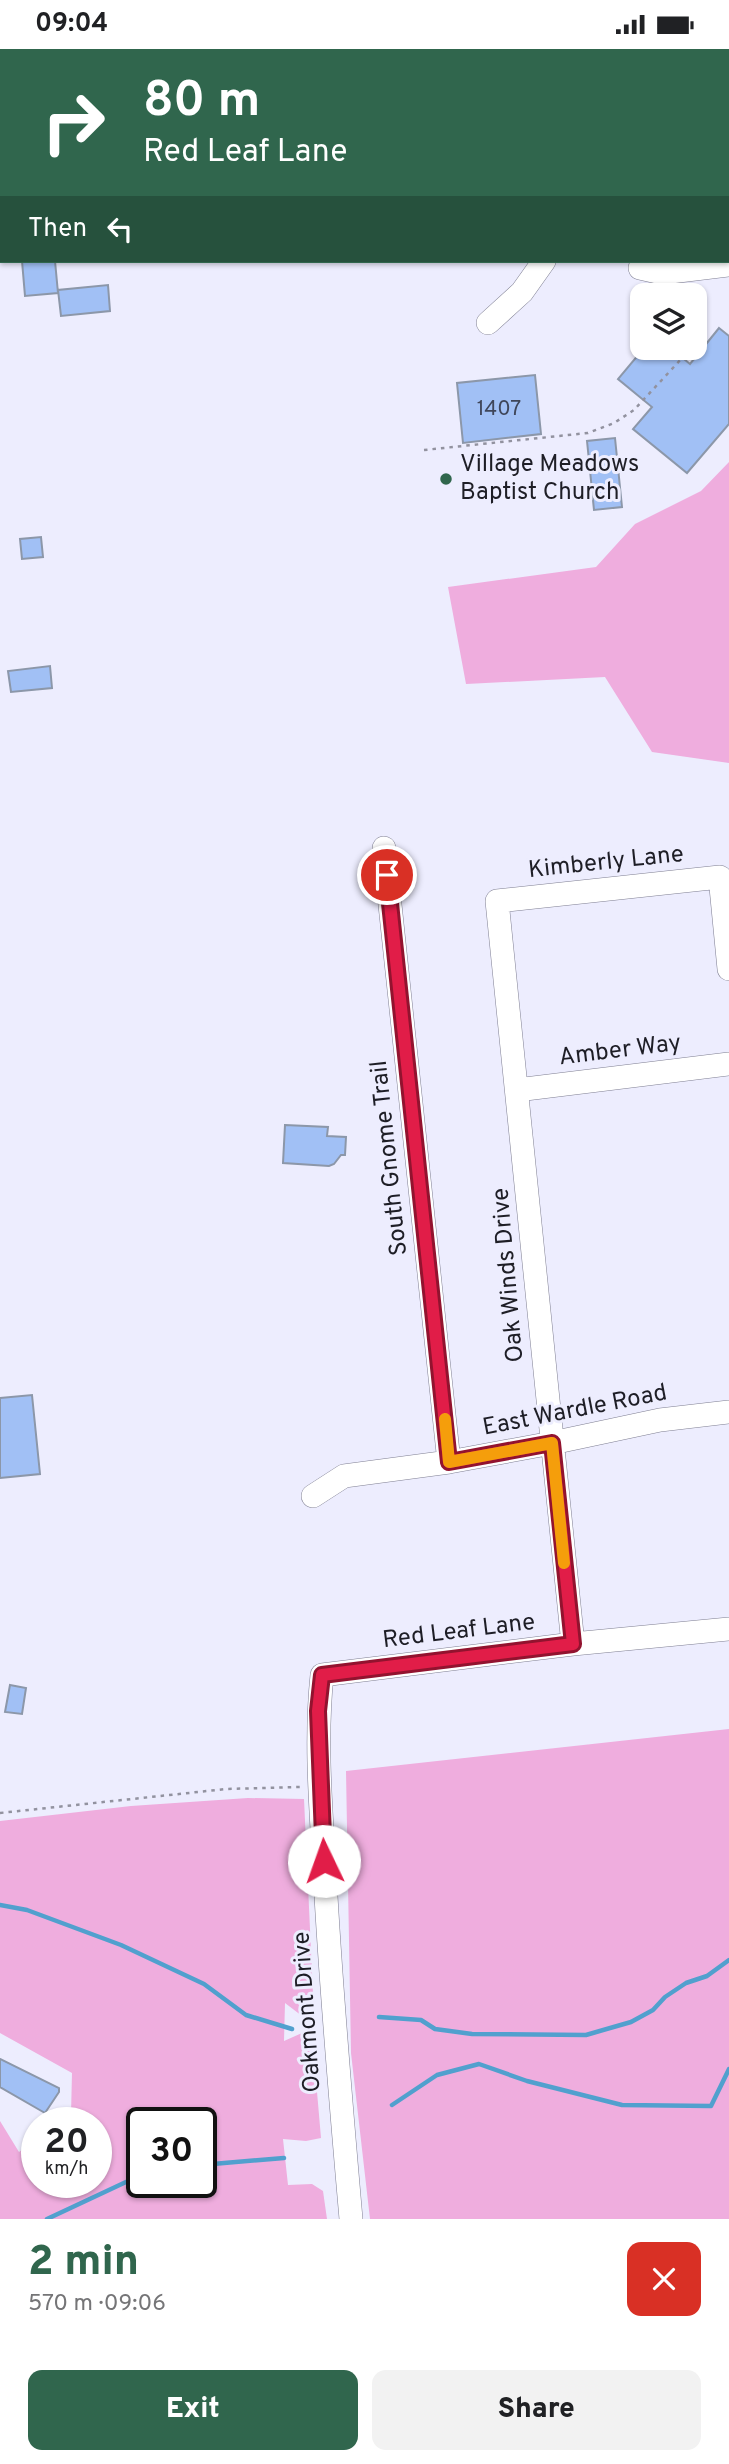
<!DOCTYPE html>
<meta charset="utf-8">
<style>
body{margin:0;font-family:Overpass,sans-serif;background:#f2f2f2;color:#202124;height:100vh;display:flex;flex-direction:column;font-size:26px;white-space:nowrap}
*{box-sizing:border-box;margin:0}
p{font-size:23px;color:#757577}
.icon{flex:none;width:38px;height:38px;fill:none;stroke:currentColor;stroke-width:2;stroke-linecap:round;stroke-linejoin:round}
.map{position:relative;height:2170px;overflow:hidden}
.side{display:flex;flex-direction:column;background:#fff;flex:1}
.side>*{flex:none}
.top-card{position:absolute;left:0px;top:0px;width:730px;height:214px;box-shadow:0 2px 5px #0004;background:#30664d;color:#fff;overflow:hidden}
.controls{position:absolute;left:630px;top:234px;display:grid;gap:14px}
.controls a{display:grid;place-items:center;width:77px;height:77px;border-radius:14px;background:#fff;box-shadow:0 2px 5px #0004;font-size:35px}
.speed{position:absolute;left:21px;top:2058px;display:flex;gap:14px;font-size:35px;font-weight:700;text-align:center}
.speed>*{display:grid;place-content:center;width:91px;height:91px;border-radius:50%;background:#fff;box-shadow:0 2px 5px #0004;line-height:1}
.speed small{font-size:18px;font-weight:400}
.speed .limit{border:4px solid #111;border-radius:10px;background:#fff;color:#111}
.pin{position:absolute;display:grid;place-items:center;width:60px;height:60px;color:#fff;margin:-30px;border:4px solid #fff;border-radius:50%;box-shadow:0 2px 7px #0007}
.me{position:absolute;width:77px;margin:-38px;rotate:357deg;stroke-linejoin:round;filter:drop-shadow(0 0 5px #0008)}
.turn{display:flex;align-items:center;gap:24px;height:147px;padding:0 28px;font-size:32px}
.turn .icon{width:91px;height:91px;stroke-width:2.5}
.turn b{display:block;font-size:49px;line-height:60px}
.then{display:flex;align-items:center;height:66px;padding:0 28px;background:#0003;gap:14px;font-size:26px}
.round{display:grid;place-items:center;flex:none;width:74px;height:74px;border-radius:14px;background:#f2f2f2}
.head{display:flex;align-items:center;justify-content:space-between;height:119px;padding:0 28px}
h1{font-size:42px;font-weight:800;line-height:52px;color:#30664d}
.primary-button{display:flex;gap:14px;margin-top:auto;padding:14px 28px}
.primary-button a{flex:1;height:80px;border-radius:14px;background:#30664d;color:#fff;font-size:28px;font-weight:800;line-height:80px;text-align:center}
.primary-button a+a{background:#f2f2f2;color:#202124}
.status{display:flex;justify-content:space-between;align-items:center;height:49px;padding:0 35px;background:#fff;direction:ltr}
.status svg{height:19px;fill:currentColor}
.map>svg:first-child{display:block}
</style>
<div class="status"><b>09:04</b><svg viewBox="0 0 49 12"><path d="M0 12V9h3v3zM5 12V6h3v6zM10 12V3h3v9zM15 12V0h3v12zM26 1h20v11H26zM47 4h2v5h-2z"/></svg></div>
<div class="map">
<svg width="729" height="2170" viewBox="0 0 729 2170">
<rect width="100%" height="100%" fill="#ededfe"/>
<path fill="#efadde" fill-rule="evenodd" d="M729 413V714L652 703 605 628 466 635 448 538 596 518 635 475 701 442Z
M729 1680V2170H370L351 2004 346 1722Z
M248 1749 304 1750 314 1967H302L285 1954 284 1992 302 1984 312 1985 321 2089 306 2092 283 2090 288 2136 312 2135 323 2142 327 2170H0V2072L19 2103 37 2090V2133H96V2074H59L71 2065 72 2024 0 1984V1772L131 1757ZM142 2074H201V2133H142Z"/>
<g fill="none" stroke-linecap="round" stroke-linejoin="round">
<path stroke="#51a0ce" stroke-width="4.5" d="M0 1856 27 1861 121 1896 204 1935 246 1966 292 1980
M379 1968 421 1971 435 1980 472 1985 586 1986 631 1973 653 1961 665 1948 686 1934 707 1927 729 1911
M392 2056 437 2026 479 2015 527 2032 622 2056 711 2057 729 2020
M201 2116 284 2109
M47 2170 126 2133 142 2130"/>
</g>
<path fill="#a1c0f5" stroke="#8c97a9" stroke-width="2" d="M22 212H55L58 244 25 247Z
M108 236 110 262 61 267 58 241Z
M719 279 729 287V375L687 424 633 380 652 358 618 330 644 299H671L690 315Z
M535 326 541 385 463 394 457 334Z
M615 389 622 458 594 461 587 392Z
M41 488 43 508 22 510 20 490Z
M50 617 52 639 11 643 8 622Z
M285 1076 328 1078 327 1087 346 1088 345 1106H341L334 1115 329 1117 283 1114Z
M32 1346 40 1425 0 1429V1349Z
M10 1636 26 1639 22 1665 5 1663Z
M0 2010 59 2039V2043L45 2064 0 2038Z"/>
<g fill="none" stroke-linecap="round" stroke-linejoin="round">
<g stroke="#7f7f92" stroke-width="24">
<path id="minor" d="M420 0 421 2
M640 219 662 224 729 216
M488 274 522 243 544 212
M384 799 449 1413
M517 1041 729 1015
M313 1447 344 1427 449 1413 552 1394 660 1371 729 1363
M573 1595 497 852 720 828 729 920
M351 2170C341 2056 331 1943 325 1829 321 1761 315 1693 322 1626L573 1595 729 1580"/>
</g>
<path stroke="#92929f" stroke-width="2.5" stroke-dasharray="3.5 5" stroke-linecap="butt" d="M424 401 588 384 614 374 634 361 683 308
M0 1764 226 1740 300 1738"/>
<use href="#minor" stroke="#fff" stroke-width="23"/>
</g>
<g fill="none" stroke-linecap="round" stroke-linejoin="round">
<g stroke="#92132f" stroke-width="18">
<path id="route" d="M324 1812 318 1662 322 1626 573 1595 552 1394 449 1413 387 826"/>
</g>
<use href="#route" stroke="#e11d48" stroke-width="12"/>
<path stroke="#f59e0b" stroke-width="12" d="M445 1370 449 1413 552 1394 564 1514"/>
</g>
<circle fill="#30664d" stroke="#ededfe" stroke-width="2.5" cx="446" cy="430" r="7"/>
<g text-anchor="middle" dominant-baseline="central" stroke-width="6" stroke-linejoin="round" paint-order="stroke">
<g font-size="21" fill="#3f465a">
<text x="499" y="360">1407</text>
</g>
<g font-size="24" fill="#1e1e26" stroke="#ededfe" text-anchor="start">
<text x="460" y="416">Village Meadows<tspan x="460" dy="28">Baptist Church</tspan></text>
</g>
<g font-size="24" fill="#1e1e26" stroke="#ededfe">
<text transform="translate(606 814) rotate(-6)">Kimberly Lane</text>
<text transform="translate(620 1002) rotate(-7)">Amber Way</text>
<text transform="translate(390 1109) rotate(-96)">South Gnome Trail</text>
<text transform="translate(509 1226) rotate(-95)">Oak Winds Drive</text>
<text transform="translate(575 1362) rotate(-11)">East Wardle Road</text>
<text transform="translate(459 1583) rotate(-7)">Red Leaf Lane</text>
<text transform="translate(308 1963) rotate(-94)">Oakmont Drive</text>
</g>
</g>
</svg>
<div class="controls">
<a><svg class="icon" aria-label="layers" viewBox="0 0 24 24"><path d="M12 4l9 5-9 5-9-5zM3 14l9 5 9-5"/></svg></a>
</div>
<div class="speed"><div>20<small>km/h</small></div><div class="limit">30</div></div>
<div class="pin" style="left:387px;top:826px;background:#d93025"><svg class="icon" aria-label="arrive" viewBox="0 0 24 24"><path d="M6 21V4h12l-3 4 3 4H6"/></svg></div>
<svg class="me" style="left:324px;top:1812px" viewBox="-20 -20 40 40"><circle r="19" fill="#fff"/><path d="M0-13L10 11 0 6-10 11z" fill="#e11d48"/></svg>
<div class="top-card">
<div class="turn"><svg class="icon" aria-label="right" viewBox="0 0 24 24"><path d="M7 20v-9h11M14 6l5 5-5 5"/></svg><div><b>80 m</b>Red Leaf Lane</div></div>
<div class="then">Then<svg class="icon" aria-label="left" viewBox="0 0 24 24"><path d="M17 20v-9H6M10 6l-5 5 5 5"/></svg></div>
</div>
</div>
<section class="side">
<div class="head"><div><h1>2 min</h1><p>570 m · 09:06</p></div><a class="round" style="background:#d93025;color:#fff"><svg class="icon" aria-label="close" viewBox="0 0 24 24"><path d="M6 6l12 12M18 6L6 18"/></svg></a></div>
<div class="primary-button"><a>Exit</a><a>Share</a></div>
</section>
